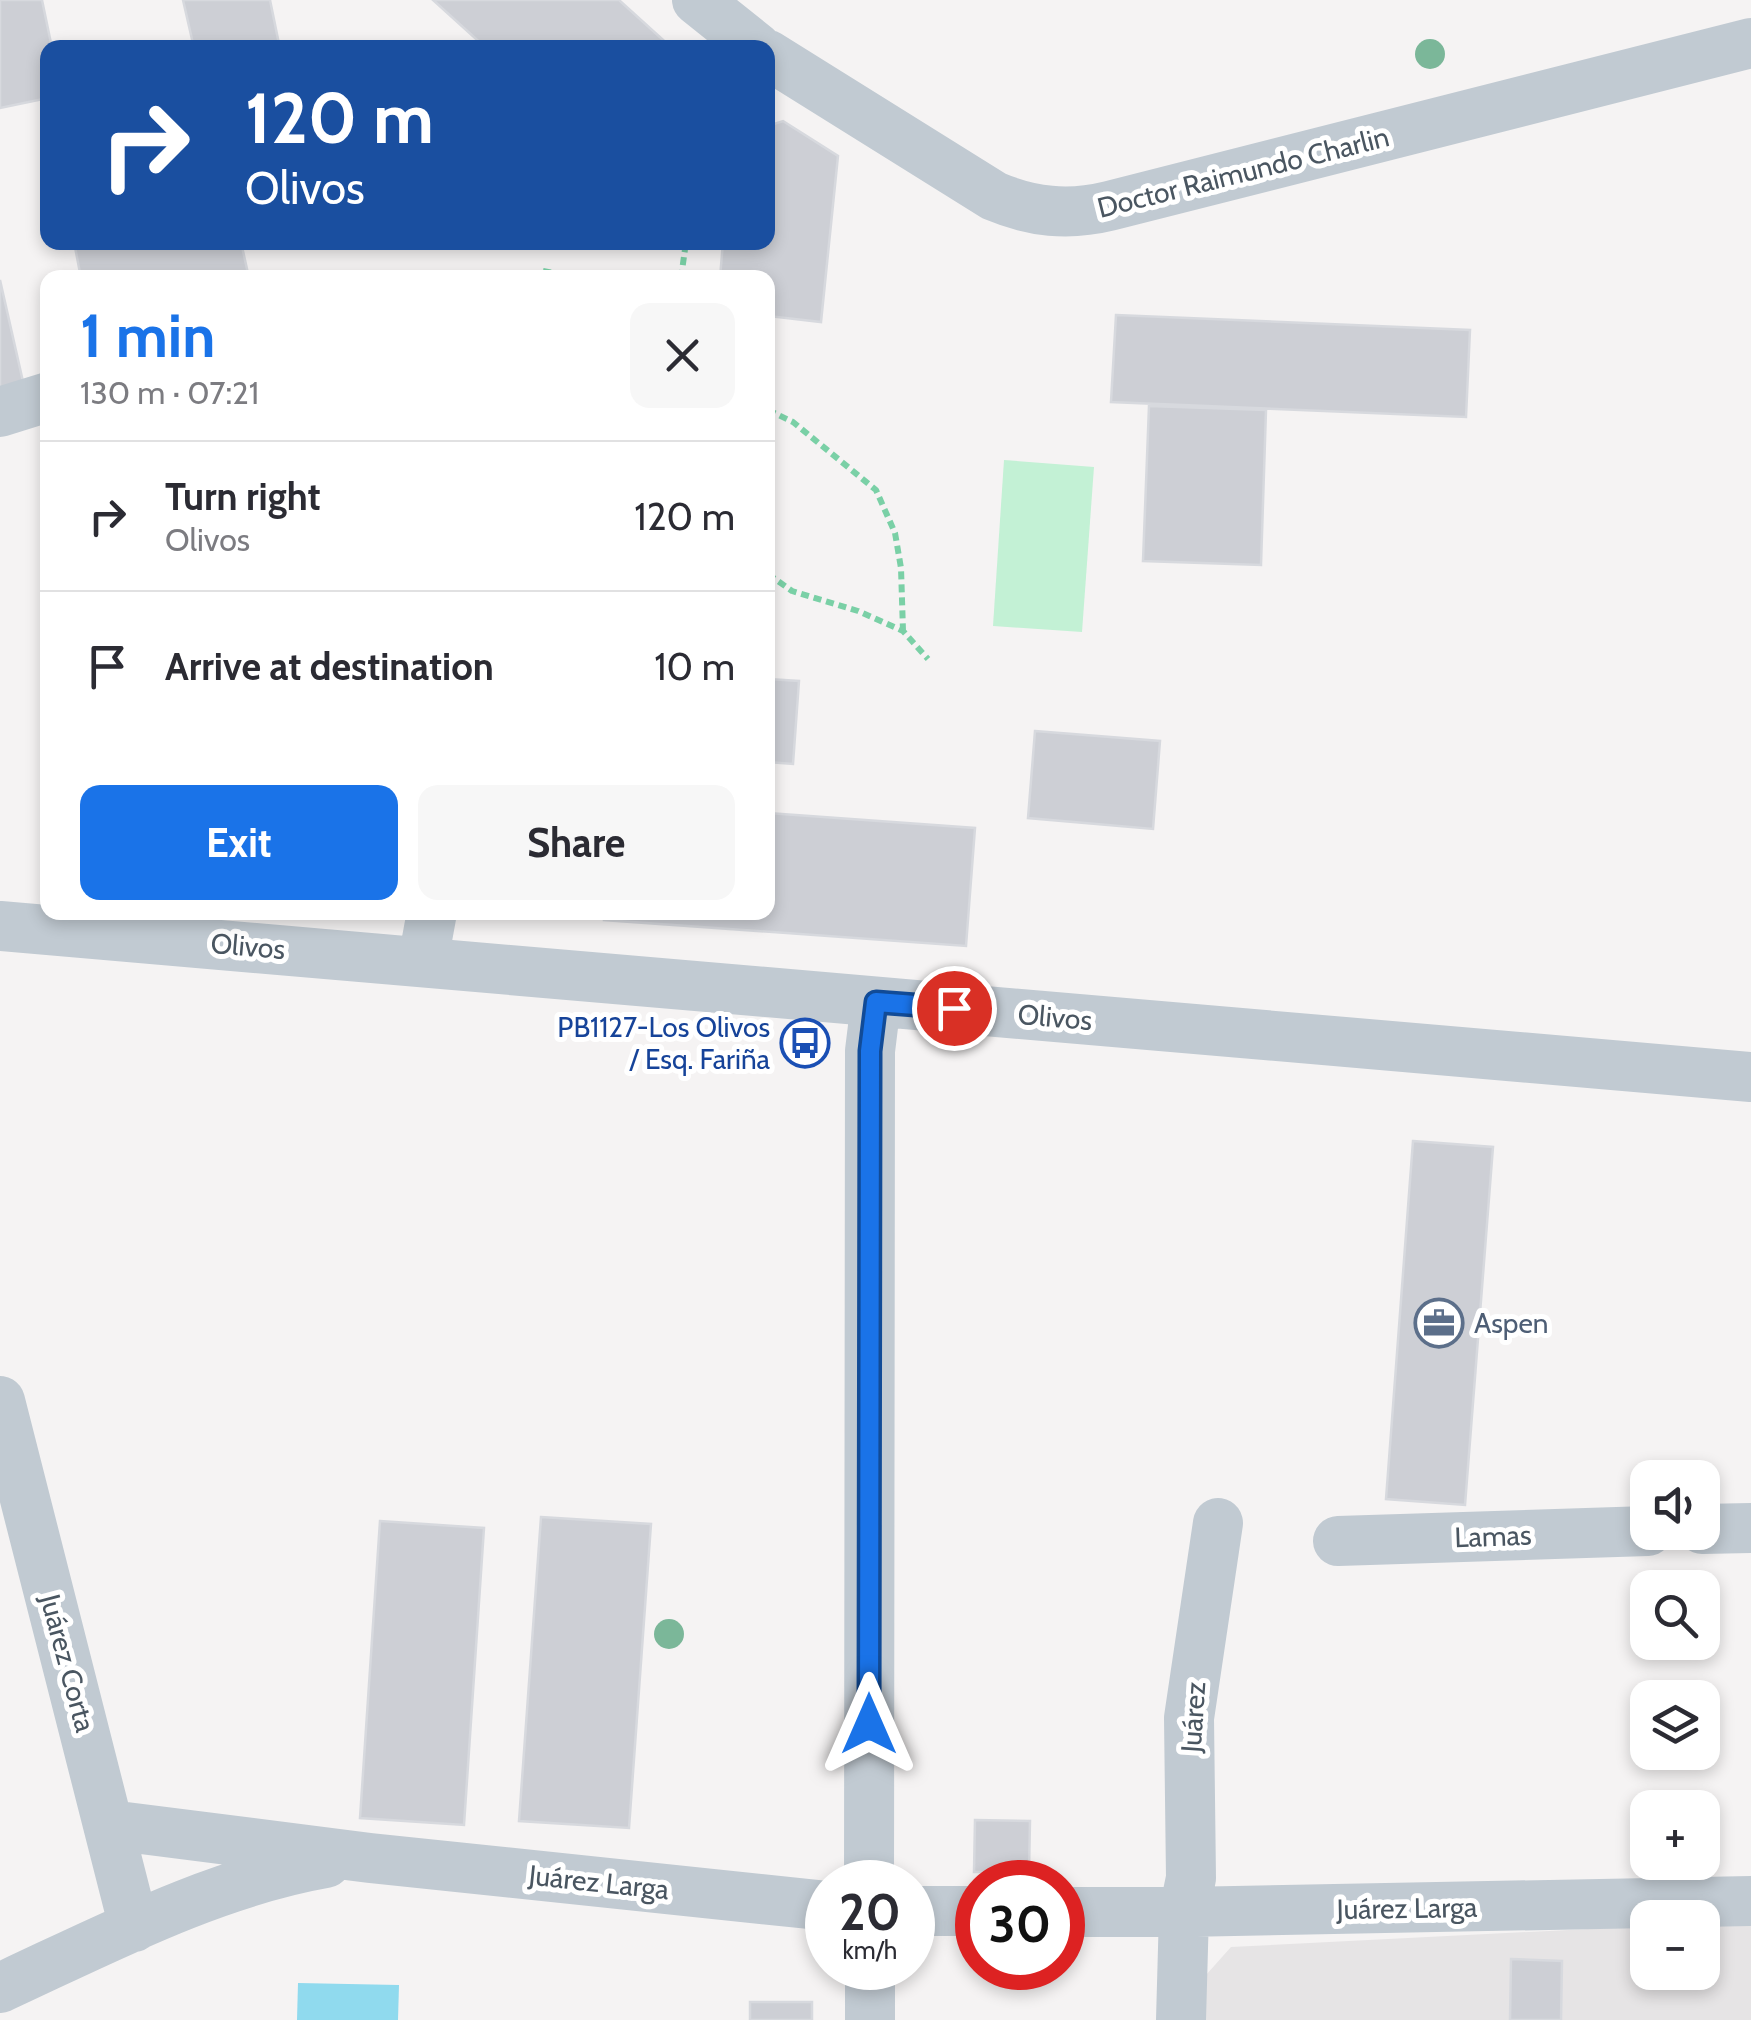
<!DOCTYPE html>
<meta charset="utf-8">
<style>
body{margin:0;font-family:Cabin,sans-serif;background:#f7f7f7;color:#2b2b33;height:100vh;display:flex;flex-direction:column;font-size:38px;white-space:nowrap}
*{box-sizing:border-box;margin:0}
p{font-size:32px;color:#7c7c81}
.icon{flex:none;width:55px;height:55px;fill:none;stroke:currentColor;stroke-width:2;stroke-linecap:round;stroke-linejoin:round}
.map{position:relative;flex:1;overflow:hidden}
.panel{position:absolute;left:40px;top:270px;width:735px;height:650px;display:flex;flex-direction:column;background:#fff;border-radius:20px;box-shadow:0 5px 15px #0003}
.panel>*{flex:none}
.hud{position:absolute;left:40px;top:40px;width:735px;height:210px;border-radius:20px;box-shadow:0 5px 15px #0003;background:#1a4fa0;color:#fff;overflow:hidden}
.controls{position:absolute;left:1630px;top:1460px;display:grid;gap:20px}
.controls a{display:grid;place-items:center;width:90px;height:90px;border-radius:20px;background:#fff;box-shadow:0 5px 15px #0003;font-size:50px}
.speed{position:absolute;left:805px;top:1860px;display:flex;gap:20px;font-size:50px;font-weight:700;text-align:center}
.speed>*{display:grid;place-content:center;width:130px;height:130px;border-radius:50%;background:#fff;box-shadow:0 5px 15px #0003;line-height:1}
.speed small{font-size:25px;font-weight:400}
.speed .limit{border:15px solid #d22;background:#fff;color:#111}
.pin{position:absolute;display:grid;place-items:center;width:85px;height:85px;color:#fff;margin:-42px;border:5px solid #fff;border-radius:50%;box-shadow:0 2px 10px #0007}
.me{position:absolute;width:110px;margin:-55px;rotate:0deg;stroke-linejoin:round;filter:drop-shadow(0 0 8px #0008)}
.turn{display:flex;align-items:center;gap:35px;height:210px;padding:0 40px;font-size:45px}
.turn .icon{width:130px;height:130px;stroke-width:2.5}
.turn b{display:block;font-size:70px;line-height:85px}
.round{display:grid;place-items:center;flex:none;width:105px;height:105px;border-radius:20px;background:#f7f7f7}
.headline{display:flex;align-items:center;justify-content:space-between;height:170px;padding:0 40px}
h1{font-size:60px;font-weight:700;line-height:75px;color:#1a73e8}
.action{display:flex;gap:20px;margin-top:auto;padding:20px 40px}
.action a{flex:1;height:115px;border-radius:20px;background:#1a73e8;color:#fff;font-size:40px;font-weight:700;line-height:115px;text-align:center}
.action a+a{background:#f7f7f7;color:#2b2b33}
ul{padding:0;list-style:none}
li{display:flex;align-items:center;gap:30px;height:150px;padding:0 40px;border-top:2px solid #e1e1e2}
li div{flex:1}
li b{display:block;font-size:38px}
li em{font-style:normal}
.map>svg:first-child{display:block}
</style>
<div class="map">
<svg width="1751" height="2020" viewBox="0 0 1751 2020">
<rect width="100%" height="100%" fill="#f5f3f3"/>
<path fill="#e6e4e5" d="M1751 1921V2020H1205L1206 1975 1231 1947 1647 1926 1648 1972H1702L1703 1924Z"/>
<path fill="#c3f1d5" d="M1004 460 1094 467 1082 632 993 626Z"/>
<path fill="#90daee" d="M298 1983 399 1985 398 2020H297Z"/>
<path fill="#cdcfd5" stroke="#d7d9de" stroke-width="2.5" d="M0 0H42L52 48H48V98L0 108Z
M183 0H270L279 44 266 48H194Z
M433 0H619L672 48H486Z
M783 121 838 156 821 322 768 316V278H720L723 242H768V126Z
M74 242H241L249 278H81Z
M0 280 24 386 0 391Z
M1116 315 1470 330 1466 417 1111 402Z
M1149 406 1266 410 1261 565 1143 561Z
M768 679 799 681 793 764 768 762Z
M1035 731 1160 741 1153 829 1028 818Z
M768 813 975 828 966 946 604 920 605 912H768Z
M1413 1141 1493 1147 1465 1505 1386 1499Z
M541 1517 651 1524 629 1828 519 1821Z
M380 1521 484 1528 464 1825 360 1818Z
M975 1820 1030 1821 1029 1872H974Z
M1511 1959 1562 1961 1561 2020H1510Z
M750 2002H812V2020H750Z"/>
<g fill="none" stroke-linecap="round" stroke-linejoin="round">
<path stroke="#7ad0a6" stroke-width="6" stroke-dasharray="8 5" stroke-linecap="butt" d="M543 271 582 278
M681 278 686 242
M768 410 793 422 876 490 895 533 901 568 903 631
M768 574 792 591 858 611 903 631 928 659"/>
<path stroke="#c1cad2" stroke-width="50" d="M697 0 757 48
M768 55 994 196C1032 212 1068 216 1109 206L1751 43
M0 412 48 397
M0 926 1751 1077
M423 961 432 912
M0 1401 134 1927
M1702 1529 1751 1528
M1338 1541 1648 1531
M110 1825 370 1858 828 1906
M869 1882 870 1051 876 1002
M912 1911H978
M1062 1912H1184L1751 1901
M870 1968V2020
M0 1988C104 1940 212 1883 326 1863
M1181 2020 1184 1912 1191 1878 1189 1718 1218 1523"/>
</g>
<g fill="#7bb799">
<circle cx="1430" cy="54" r="15"/>
<circle cx="669" cy="1634" r="15"/>
</g>
<g fill="none" stroke-linecap="round" stroke-linejoin="round">
<g stroke="#114b97" stroke-width="25">
<path id="route" d="M869 1724 870 1051 876 1002 954 1008"/>
</g>
<use href="#route" stroke="#1a73e8" stroke-width="18"/>
</g>
<defs>
<g id="bus-ring" transform="scale(2.5)"><circle r="9.5" fill="#fff" stroke="#1a4fb4" stroke-width="1.5"/><path d="M-5-6H5V4H4V6H2V4H-2V6H-4V4H-5ZM-3.5-4V0h7V-4ZM-3.5 1.2v1.5H-2V1.2ZM2 1.2v1.5H3.5V1.2Z" fill="#1a4fb4"/></g>
<g id="office-ring" transform="scale(2.5)"><circle r="9.5" fill="#fff" stroke="#5c6f8a" stroke-width="1.5"/><path d="M-6-3h4V-5.5h4V-3h4V5H-6ZM-1-4.5V-3h2v-1.5ZM-6 0V1H6V0Z" fill="#5c6f8a"/></g>
</defs>
<g fill-rule="evenodd">
<use href="#bus-ring" x="805" y="1043"/>
<use href="#office-ring" x="1439" y="1323"/>
</g>
<g text-anchor="middle" dominant-baseline="central" stroke-width="10" stroke-linejoin="round" paint-order="stroke">
<g font-size="28" fill="#4a5661" stroke="#fff">
<text transform="translate(1243 172) rotate(-14)">Doctor Raimundo Charlin</text>
<text transform="translate(248 946) rotate(5)">Olivos</text>
<text transform="translate(1055 1017) rotate(5)">Olivos</text>
<text transform="translate(1493 1536) rotate(-2)">Lamas</text>
<text transform="translate(68 1663) rotate(75)">Juárez Corta</text>
<text transform="translate(1193 1717) rotate(-86)">Juárez</text>
<text transform="translate(599 1882) rotate(6)">Juárez Larga</text>
<text transform="translate(1407 1908) rotate(-1)">Juárez Larga</text>
</g>
<g font-size="28" fill="#164399" stroke="#fff" text-anchor="end">
<text x="770" y="1027">PB1127-Los Olivos<tspan x="770" dy="32">/ Esq. Fariña</tspan></text>
</g>
<g font-size="28" fill="#4e5e75" stroke="#fff" text-anchor="start">
<text x="1474" y="1323">Aspen</text>
</g>
</g>
</svg>
<div class="controls">
<a><svg class="icon" aria-label="sound" viewBox="0 0 24 24"><path d="M4 9h4l5-4v14l-5-4H4zM17 9q2 3 0 6"/></svg></a>
<a><svg class="icon" aria-label="search" viewBox="0 0 24 24"><circle cx="10" cy="10" r="6"/><path d="M15 15l6 6"/></svg></a>
<a><svg class="icon" aria-label="layers" viewBox="0 0 24 24"><path d="M12 4l9 5-9 5-9-5zM3 14l9 5 9-5"/></svg></a>
<a>+</a>
<a>−</a>
</div>
<div class="speed"><div>20<small>km/h</small></div><div class="limit">30</div></div>
<div class="pin" style="left:954px;top:1008px;background:#d93025"><svg class="icon" aria-label="arrive" viewBox="0 0 24 24"><path d="M6 21V4h12l-3 4 3 4H6"/></svg></div>
<svg class="me" style="left:869px;top:1724px" viewBox="-20 -20 40 40"><path d="M0-17L14 15 0 8-14 15z" fill="#1a73e8" stroke="#fff" stroke-width="4"/></svg>
<div class="hud">
<div class="turn"><svg class="icon" aria-label="right" viewBox="0 0 24 24"><path d="M7 20v-9h11M14 6l5 5-5 5"/></svg><div><b>120 m</b>Olivos</div></div>
</div>
<section class="panel">
<div class="headline"><div><h1>1 min</h1><p>130 m · 07:21</p></div><a class="round"><svg class="icon" aria-label="close" viewBox="0 0 24 24"><path d="M6 6l12 12M18 6L6 18"/></svg></a></div>
<ul>
<li><svg class="icon" aria-label="right" viewBox="0 0 24 24"><path d="M7 20v-9h11M14 6l5 5-5 5"/></svg><div><b>Turn right</b><p>Olivos</p></div><em>120 m</em></li>
<li><svg class="icon" aria-label="arrive" viewBox="0 0 24 24"><path d="M6 21V4h12l-3 4 3 4H6"/></svg><div><b>Arrive at destination</b></div><em>10 m</em></li>
</ul>
<div class="action"><a>Exit</a><a>Share</a></div>
</section>
</div>
